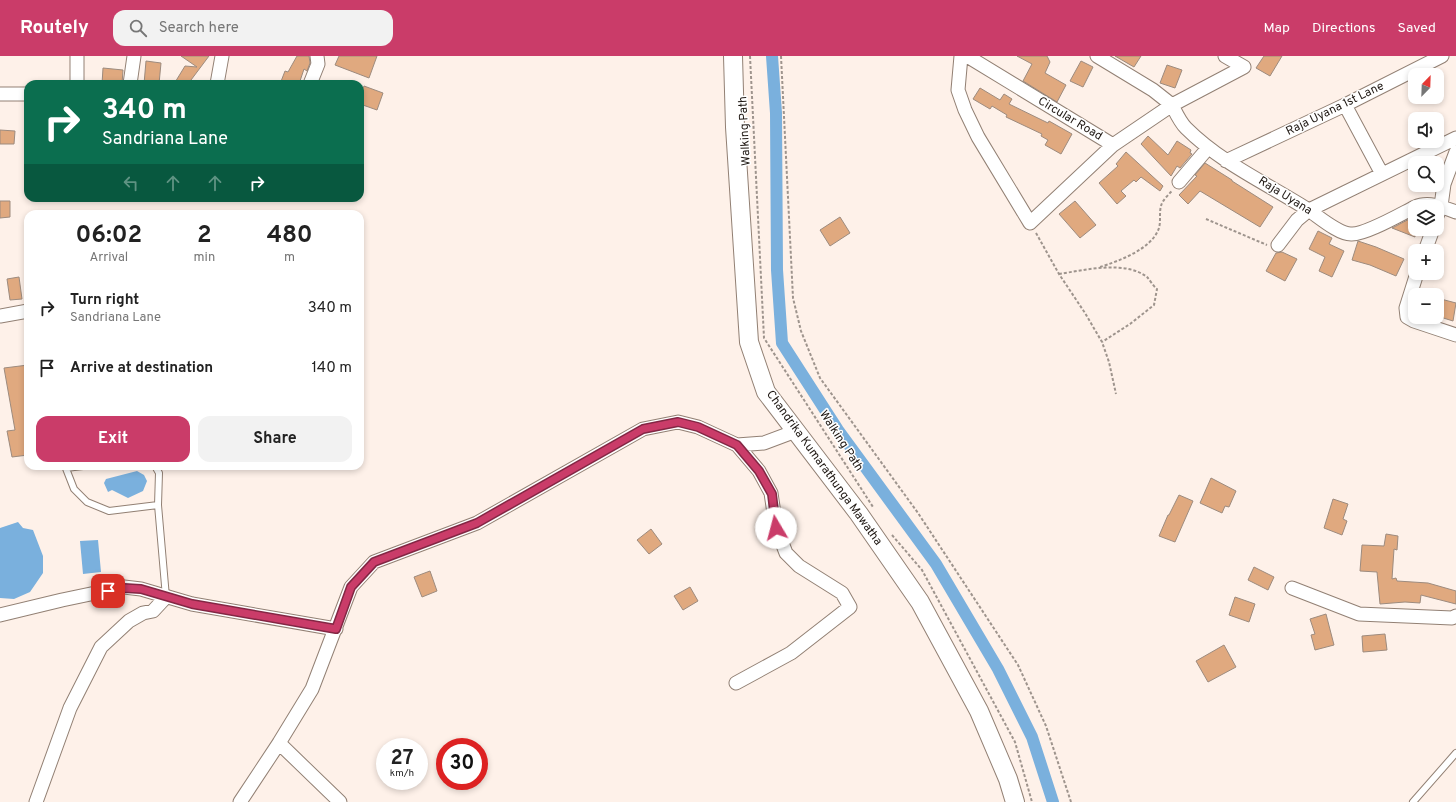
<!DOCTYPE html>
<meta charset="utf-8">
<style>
body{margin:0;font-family:Overpass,sans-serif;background:#f2f2f2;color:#222;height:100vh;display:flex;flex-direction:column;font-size:15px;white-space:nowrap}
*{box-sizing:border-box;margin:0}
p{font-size:13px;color:#767676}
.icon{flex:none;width:22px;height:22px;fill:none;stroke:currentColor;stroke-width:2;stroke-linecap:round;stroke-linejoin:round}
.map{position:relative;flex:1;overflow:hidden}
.drawer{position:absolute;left:24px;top:154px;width:340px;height:260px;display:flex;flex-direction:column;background:#fff;border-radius:12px;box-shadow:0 2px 6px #0003}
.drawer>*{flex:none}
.hud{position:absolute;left:24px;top:24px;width:340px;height:122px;border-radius:12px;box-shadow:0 2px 6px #0003;background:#0b6e4f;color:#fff;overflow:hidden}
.needle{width:26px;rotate:23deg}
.tools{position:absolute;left:1408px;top:12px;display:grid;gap:8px}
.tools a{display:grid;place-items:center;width:36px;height:36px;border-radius:8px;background:#fff;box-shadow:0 2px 6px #0003;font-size:20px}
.speed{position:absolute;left:376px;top:682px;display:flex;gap:8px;font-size:20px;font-weight:700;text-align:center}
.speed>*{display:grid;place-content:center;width:52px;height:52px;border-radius:50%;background:#fff;box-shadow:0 2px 6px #0003;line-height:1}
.speed small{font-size:10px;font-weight:400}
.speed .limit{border:6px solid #d22;background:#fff;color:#111}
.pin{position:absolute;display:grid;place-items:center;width:34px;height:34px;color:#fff;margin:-17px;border-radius:8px;box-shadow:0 2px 6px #0006}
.me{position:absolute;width:44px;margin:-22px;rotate:352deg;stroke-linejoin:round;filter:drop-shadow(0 0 3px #0008)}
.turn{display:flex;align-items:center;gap:14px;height:84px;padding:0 12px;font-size:18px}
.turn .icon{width:52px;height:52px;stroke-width:2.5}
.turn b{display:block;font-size:28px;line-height:34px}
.lanes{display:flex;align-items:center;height:38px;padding:0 12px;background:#0003;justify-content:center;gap:20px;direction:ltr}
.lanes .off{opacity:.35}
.eta{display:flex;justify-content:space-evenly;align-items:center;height:68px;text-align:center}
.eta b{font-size:24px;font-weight:700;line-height:28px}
.cta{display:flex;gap:8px;margin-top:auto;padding:8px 12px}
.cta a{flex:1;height:46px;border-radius:12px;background:#ca3c69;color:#fff;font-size:16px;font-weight:700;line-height:46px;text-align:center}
.cta a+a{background:#f2f2f2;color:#222}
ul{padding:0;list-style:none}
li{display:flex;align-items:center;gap:12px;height:60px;padding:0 12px}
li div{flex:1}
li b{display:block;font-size:15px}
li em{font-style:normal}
header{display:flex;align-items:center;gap:24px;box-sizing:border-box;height:56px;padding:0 20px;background:#ca3c69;color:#fff}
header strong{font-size:19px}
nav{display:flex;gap:22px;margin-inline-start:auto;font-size:14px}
.search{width:280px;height:36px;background:#f2f2f2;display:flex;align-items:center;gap:10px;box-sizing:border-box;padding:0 14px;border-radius:12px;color:#767676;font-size:15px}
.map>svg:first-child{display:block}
</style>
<header>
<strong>Routely</strong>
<div class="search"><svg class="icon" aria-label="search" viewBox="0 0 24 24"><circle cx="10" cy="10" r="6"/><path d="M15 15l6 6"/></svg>Search here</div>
<nav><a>Map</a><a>Directions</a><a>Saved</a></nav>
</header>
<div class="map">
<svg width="1456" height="746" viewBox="0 0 1456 746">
<rect width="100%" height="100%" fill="#fef1e9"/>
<path fill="#7ab0dd" d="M137 415 144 419 147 425 143 435 128 442 112 434 108 436 104 427 106 423Z
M18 466 23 472 33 474 43 500V517L30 536 14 543 0 542V472Z
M98 484 101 516 83 518 80 485Z"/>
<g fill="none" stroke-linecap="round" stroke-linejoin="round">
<path stroke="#7ab0dd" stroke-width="12" d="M772 0 776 57 777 214 782 287 838 374 936 508 998 613 1032 681 1053 746"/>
</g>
<path fill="#e0a97f" stroke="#9d8b7e" d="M181 0H209L188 28H174L185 10 197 11Z
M297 0H309L310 7 307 15 304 13 299 28H280L285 15 288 16Z
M339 0H377L369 22 335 9Z
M1017 0H1047L1050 6 1045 17 1066 29 1057 46 1023 25 1032 8Z
M1115 0H1141L1134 11Z
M1264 0H1282L1270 20 1256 12Z
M146 5 161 7 159 28H144Z
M1081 5 1093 11 1083 31 1070 25Z
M1167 9 1182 14 1175 32 1160 27Z
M103 12 123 14 122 28H102Z
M364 30 383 37 377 54 360 48V40Z
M980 32 1000 44 1004 38 1012 43 1009 48 1048 67 1049 65 1072 78 1061 98 1045 89 1048 84 1041 80 1042 78 1006 61 1007 59 992 50 990 53 973 43Z
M0 74 15 75 14 88H0Z
M1148 80 1168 99 1177 85 1191 94 1190 97 1192 98 1180 112 1177 110 1171 120 1141 88Z
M1126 96 1163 130 1160 135 1141 121 1136 126 1134 124 1121 135 1126 140 1117 148 1099 127 1118 110 1116 108Z
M1205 107 1232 124V125L1273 151 1260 171 1200 135 1188 148 1179 139 1197 120 1195 119Z
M0 145H10V161L0 162Z
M1075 145 1096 169 1080 182 1059 158Z
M1415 160V181L1392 172 1396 170Z
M840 161 850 177 830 190 820 174Z
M1318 175 1332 182 1329 188 1344 195 1332 221 1319 215 1325 201 1309 193Z
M1358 185 1376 191 1404 203 1396 220 1370 209 1352 204Z
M1282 196 1297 203 1285 225 1266 215 1276 197Z
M19 221 22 243 10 244 7 223Z
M1437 242 1456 247 1453 265 1437 260Z
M28 309V399L12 401 7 375 15 374 4 312Z
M1211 422 1236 435 1229 451 1225 450 1222 457 1200 447Z
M1179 439 1193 445 1175 486 1159 480 1168 459H1169Z
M1333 443 1348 448 1343 463 1347 465 1342 479 1324 472Z
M651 473 662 488 649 498 637 484Z
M1386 478 1398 480 1397 494 1394 493 1392 523 1396 522 1397 525 1428 527 1456 535V548L1421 539 1420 547 1405 546 1380 548 1377 516 1360 515 1362 489 1384 490Z
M1254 511 1274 521 1268 534 1248 524Z
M430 515 437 535 422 541 414 521Z
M690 531 698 545 683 554 674 540Z
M1235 541 1255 548 1249 566 1229 559Z
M1326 558 1334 589 1315 594 1311 579 1315 578 1310 563Z
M1385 578 1387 594 1363 596 1362 580Z
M1224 589 1236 611 1208 626 1196 605Z"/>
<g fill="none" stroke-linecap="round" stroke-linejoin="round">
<g stroke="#928074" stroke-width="8">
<path id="service" d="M65 410 74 433 87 446 109 455 158 449
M155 410 159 417 158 449 166 541
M66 412 83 410
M1413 746 1456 697"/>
</g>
<g stroke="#928074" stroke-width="15">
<path id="minor" d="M961 0 958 34 965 54 978 81 1030 167 1113 89
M967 0 1113 89 1172 49C1176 57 1180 66 1186 72 1221 107 1266 127 1307 153 1318 160 1338 178 1351 178 1365 179 1401 158 1415 151
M1097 0 1153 34 1172 49 1244 11 1225 0
M77 28V0
M130 28 134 0
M217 28 222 0
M310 28 318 8 317 0
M0 38H28
M1345 49 1382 118
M1226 105 1345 49 1442 0
M1179 126 1208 92
M1415 151C1428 145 1443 151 1456 156
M1437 160 1441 150 1444 128 1456 96
M1278 189 1297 164 1309 154 1456 82
M1425 195 1433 173
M1417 217 1406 252 1407 261 1414 265 1456 279
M0 260 28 255
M737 389 764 387 796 375
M1292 532 1359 558 1452 562 1456 560
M0 559 62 544 124 531 141 533 192 548 336 573
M279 687 340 746
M36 746 70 652 101 591 129 565 143 557 153 555 166 541
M240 746 279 687 312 633 351 531 374 506 477 467 643 373 678 366 698 371 737 389 759 415 771 437 776 471 786 497 799 510 842 537 850 551 791 597 736 627"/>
</g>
<g stroke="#928074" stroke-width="20">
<path id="secondary" d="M733 0 735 71 749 286 766 336 859 458 920 546 979 655 1008 723 1015 746"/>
</g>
<path stroke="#9e948d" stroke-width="2" stroke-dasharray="3 2" stroke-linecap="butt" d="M750 0 764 282 873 451
M781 0 793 242 801 275 820 322 918 457 1018 609 1046 670 1071 746
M1206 163 1267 189
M1036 177 1059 218 1085 257 1102 286 1109 306 1116 338
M1100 211C1119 205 1152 193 1159 172 1161 165 1159 157 1161 150 1162 145 1168 139 1172 135
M1059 218C1085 214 1125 204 1147 221 1150 224 1153 230 1157 233L1154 249 1130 268 1102 286
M892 479 922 514 1015 686 1032 746"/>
<use href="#service" stroke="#fff" stroke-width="6"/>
<use href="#minor" stroke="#fff" stroke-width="13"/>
<use href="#secondary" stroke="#fff" stroke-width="18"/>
</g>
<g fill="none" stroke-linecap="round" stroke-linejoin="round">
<g stroke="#832744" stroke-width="10">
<path id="route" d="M108 535 124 532 141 533 192 548 336 573 351 531 374 506 477 467 643 373 678 366 698 371 737 389 759 415 772 438 776 472"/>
</g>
<use href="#route" stroke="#ca3c69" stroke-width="7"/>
</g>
<g text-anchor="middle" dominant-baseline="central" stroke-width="3" stroke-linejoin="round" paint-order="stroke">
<g font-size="12" fill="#1e1712" stroke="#fff">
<text transform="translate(1335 53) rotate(-26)">Raja Uyana 1st Lane</text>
<text transform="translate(1070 63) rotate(31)">Circular Road</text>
<text transform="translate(745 75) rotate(-93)">Walking Path</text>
<text transform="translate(1285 140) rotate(32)">Raja Uyana</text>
<text transform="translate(841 385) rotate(57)">Walking Path</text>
<text transform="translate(824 412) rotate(54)">Chandrika Kumarathunga Mawatha</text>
</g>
</g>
</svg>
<div class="tools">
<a><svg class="needle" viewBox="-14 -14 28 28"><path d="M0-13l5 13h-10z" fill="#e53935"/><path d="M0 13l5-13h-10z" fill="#767676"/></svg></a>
<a><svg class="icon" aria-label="sound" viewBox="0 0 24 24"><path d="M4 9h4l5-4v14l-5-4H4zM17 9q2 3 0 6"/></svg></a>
<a><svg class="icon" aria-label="search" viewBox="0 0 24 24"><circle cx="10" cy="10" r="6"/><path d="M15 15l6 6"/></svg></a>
<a><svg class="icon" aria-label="layers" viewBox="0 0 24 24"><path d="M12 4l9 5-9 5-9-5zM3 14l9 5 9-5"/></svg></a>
<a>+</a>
<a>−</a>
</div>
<div class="speed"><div>27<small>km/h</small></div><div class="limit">30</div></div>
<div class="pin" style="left:108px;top:535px;background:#d93025"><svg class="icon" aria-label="arrive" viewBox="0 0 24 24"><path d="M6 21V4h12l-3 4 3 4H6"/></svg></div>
<svg class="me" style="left:776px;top:472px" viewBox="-20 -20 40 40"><circle r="19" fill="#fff"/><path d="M0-13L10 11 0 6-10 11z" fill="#ca3c69"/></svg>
<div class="hud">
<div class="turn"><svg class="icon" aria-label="right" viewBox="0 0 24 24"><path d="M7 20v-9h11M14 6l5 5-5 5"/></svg><div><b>340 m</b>Sandriana Lane</div></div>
<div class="lanes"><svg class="icon off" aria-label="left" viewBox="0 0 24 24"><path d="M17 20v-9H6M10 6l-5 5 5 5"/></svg><svg class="icon off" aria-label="ahead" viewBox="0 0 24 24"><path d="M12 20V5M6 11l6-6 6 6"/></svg><svg class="icon off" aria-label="ahead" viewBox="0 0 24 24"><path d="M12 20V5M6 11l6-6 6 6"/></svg><svg class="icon" aria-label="right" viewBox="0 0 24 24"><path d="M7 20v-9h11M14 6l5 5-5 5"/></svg></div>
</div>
<section class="drawer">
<div class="eta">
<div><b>06:02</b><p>Arrival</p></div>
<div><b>2</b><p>min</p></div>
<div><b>480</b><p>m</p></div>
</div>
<ul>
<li><svg class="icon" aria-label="right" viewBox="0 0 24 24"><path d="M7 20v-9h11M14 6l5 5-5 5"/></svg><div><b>Turn right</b><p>Sandriana Lane</p></div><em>340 m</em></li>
<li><svg class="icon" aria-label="arrive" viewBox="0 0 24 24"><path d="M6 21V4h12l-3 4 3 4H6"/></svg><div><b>Arrive at destination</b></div><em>140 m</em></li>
</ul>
<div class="cta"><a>Exit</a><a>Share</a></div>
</section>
</div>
